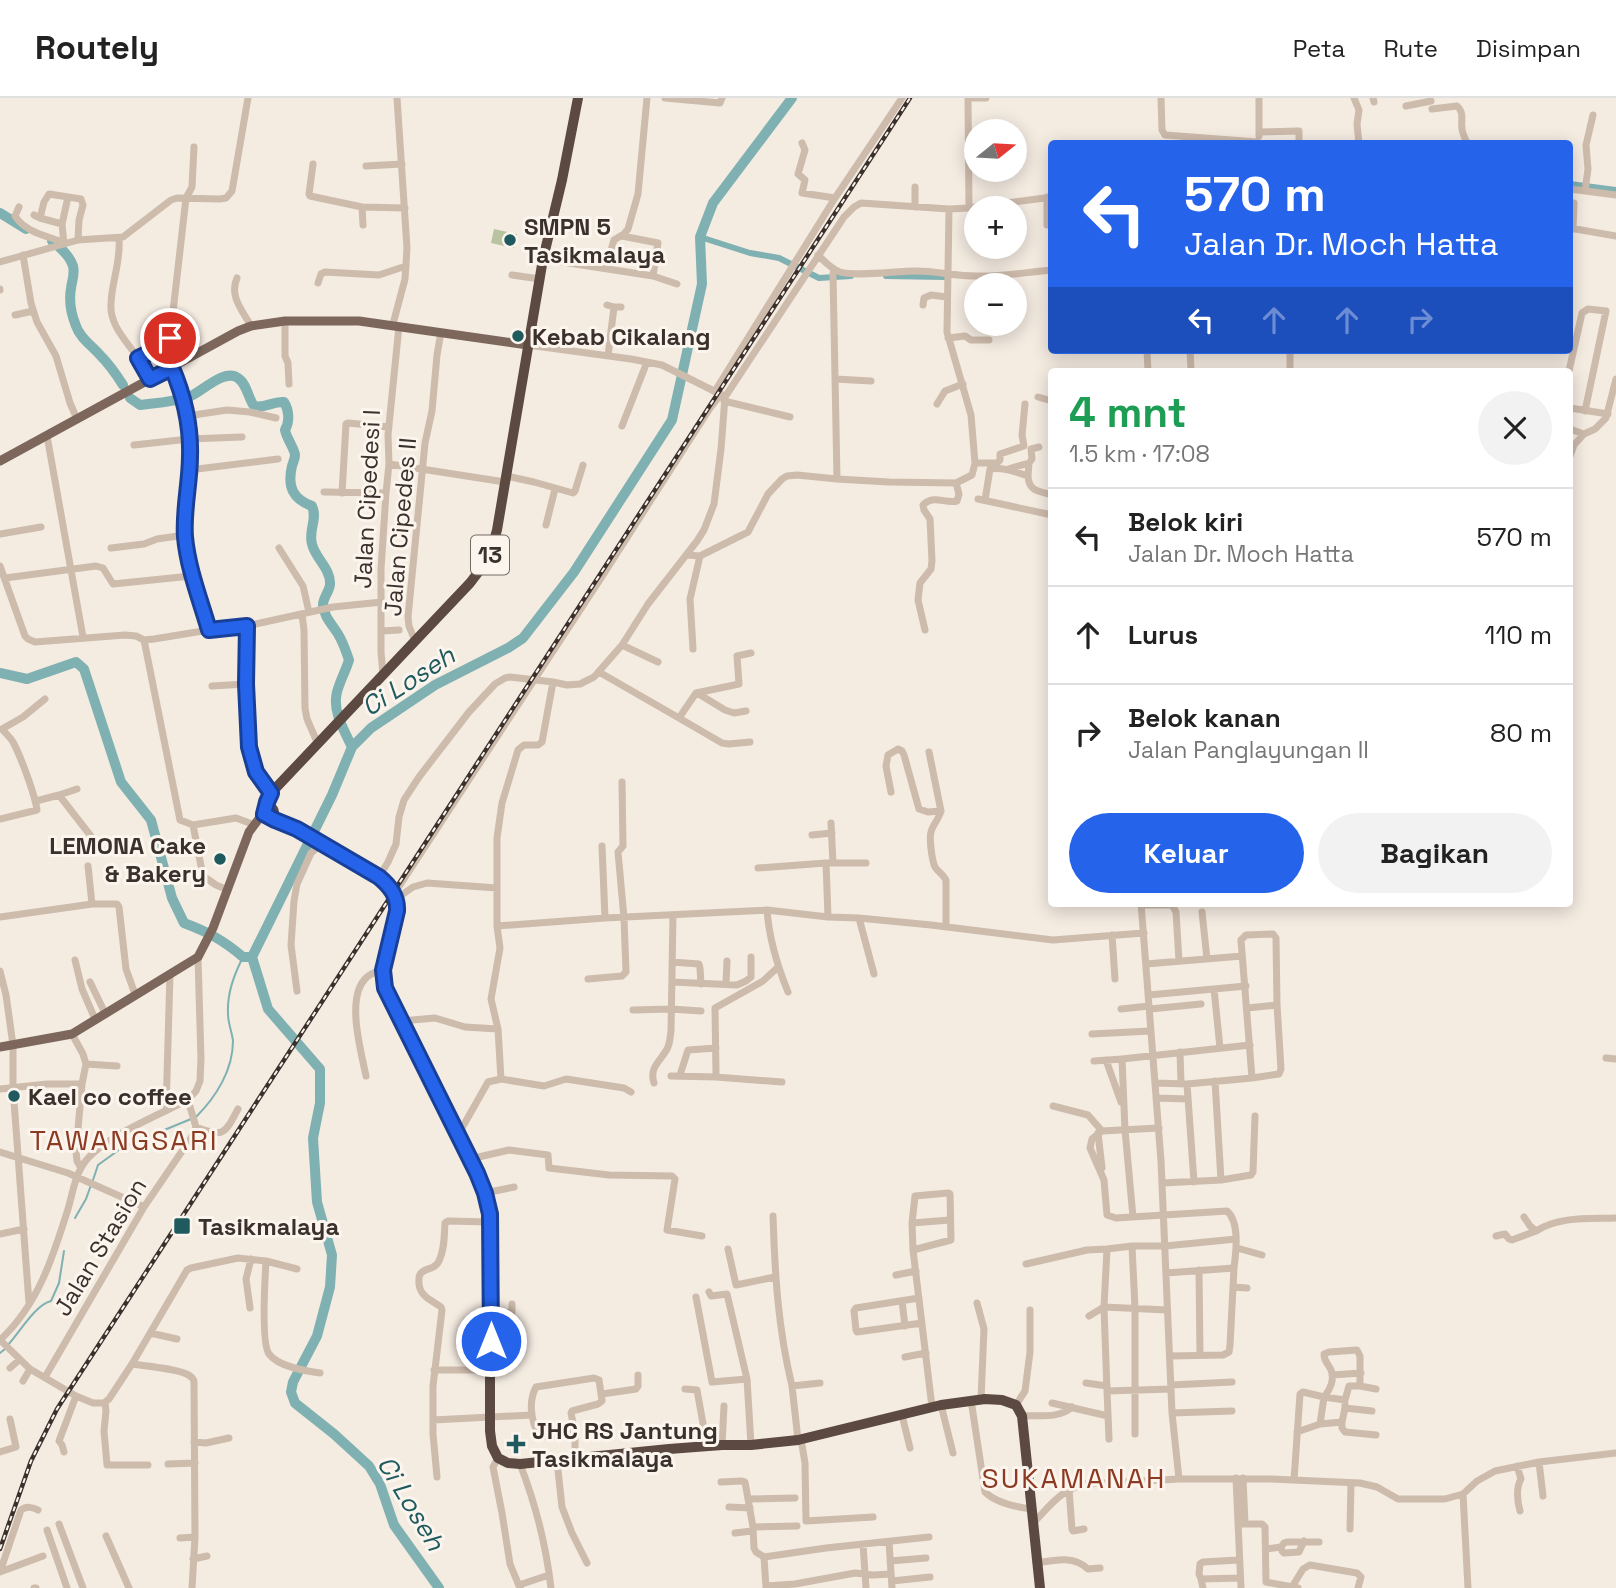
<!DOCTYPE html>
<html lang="id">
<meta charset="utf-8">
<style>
body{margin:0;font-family:"Space Grotesk",sans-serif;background:#f2f2f2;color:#222;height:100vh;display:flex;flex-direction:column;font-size:26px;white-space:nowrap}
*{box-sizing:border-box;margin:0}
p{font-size:23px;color:#767676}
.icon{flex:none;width:38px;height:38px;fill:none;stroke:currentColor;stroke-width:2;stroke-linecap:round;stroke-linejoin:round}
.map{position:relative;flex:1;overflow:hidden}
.panel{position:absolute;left:1048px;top:270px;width:525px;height:539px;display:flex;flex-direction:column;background:#fff;border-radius:7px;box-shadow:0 4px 18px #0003}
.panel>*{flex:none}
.hud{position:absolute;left:1048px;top:42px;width:525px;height:214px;border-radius:7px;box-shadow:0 4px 18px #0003;background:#2563eb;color:#fff;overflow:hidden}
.needle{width:46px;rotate:72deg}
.tools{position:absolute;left:964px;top:21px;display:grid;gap:14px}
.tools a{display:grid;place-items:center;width:63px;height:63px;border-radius:50%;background:#fff;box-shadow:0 4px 18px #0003;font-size:35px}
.pin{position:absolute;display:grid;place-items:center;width:60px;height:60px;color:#fff;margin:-30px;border:4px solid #fff;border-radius:50%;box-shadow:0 2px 7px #0007}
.me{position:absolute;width:77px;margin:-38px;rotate:0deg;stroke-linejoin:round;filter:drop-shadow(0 0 5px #0008)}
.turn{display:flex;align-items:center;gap:24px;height:147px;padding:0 21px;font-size:32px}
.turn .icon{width:91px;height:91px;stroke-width:2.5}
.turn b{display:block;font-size:49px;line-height:60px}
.lanes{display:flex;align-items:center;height:66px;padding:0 21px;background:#0003;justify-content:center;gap:35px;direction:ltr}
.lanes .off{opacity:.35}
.round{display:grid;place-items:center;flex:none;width:74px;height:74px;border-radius:37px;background:#f2f2f2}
.head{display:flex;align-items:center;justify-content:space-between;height:119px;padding:0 21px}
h1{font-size:42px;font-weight:700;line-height:52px;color:#1e9e55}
.cta{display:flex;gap:14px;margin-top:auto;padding:14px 21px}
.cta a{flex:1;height:80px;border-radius:42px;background:#2563eb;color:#fff;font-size:28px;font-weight:700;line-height:80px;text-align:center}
.cta a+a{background:#f2f2f2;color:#222}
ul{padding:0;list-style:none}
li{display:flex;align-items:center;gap:21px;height:98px;padding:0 21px;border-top:2px solid #e0e0e0}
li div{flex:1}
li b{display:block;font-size:26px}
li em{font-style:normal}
header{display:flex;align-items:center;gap:42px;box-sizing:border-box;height:98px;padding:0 35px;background:#fff;border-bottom:2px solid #e0e0e0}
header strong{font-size:33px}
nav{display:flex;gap:38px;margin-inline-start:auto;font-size:24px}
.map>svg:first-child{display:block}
</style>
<header>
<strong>Routely</strong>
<nav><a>Peta</a><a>Rute</a><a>Disimpan</a></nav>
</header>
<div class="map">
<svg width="1616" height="1490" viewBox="0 0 1616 1490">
<rect width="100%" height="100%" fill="#f4ebe1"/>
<path fill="#b8c4a0" d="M494 131 517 136 514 150 491 145Z"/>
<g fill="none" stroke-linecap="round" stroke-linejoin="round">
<path stroke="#7fb0b2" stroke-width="2" d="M196 1019C216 999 233 972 233 943 232 934 228 925 228 916 227 895 234 877 243 859
M93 1082 98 1067 123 1049 191 1021
M75 1120 86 1101 91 1087
M8 1247C20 1234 35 1207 51 1203L59 1185 64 1153
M0 1255 5 1251"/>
<path stroke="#7fb0b2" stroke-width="6" d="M1570 86 1616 92
M700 139 750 155 779 160 819 180 851 178
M886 178 945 179"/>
<path stroke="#7fb0b2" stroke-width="10" d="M0 115 26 131
M52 143C61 150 70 158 73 168 75 176 72 183 71 190 69 202 71 216 76 228 80 240 91 247 100 257 109 266 116 276 123 287
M130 300 140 307C156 305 173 304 189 299 202 294 224 270 238 280 247 286 248 300 254 308 264 311 273 303 284 304 289 312 290 323 285 332 286 339 295 352 295 357 295 361 293 364 292 368 287 389 293 401 312 408 318 421 308 432 312 446 315 460 331 471 330 486 330 493 323 499 323 507 324 519 332 526 338 536 343 544 346 553 349 562 346 572 340 583 337 594 332 613 344 632 352 649
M0 575 27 581 76 564 84 571 121 684 151 722 172 800 184 825C208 834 223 842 243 859H252
M439 1490 394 1427 380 1386 369 1368 334 1336 295 1305 291 1294 293 1284 317 1238 330 1189 332 1157 317 1104 313 1040 320 1005V971L268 911 252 859 332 697 352 649 371 630 435 587 508 550 523 540 574 474 672 322 702 186 700 139 713 105 792 0"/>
<path stroke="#cdbbac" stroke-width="7" d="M665 0 720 5 722 0
M968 0 969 110
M968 0H986
M1161 0 1162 32 1165 37 1258 44
M1354 0 1359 12 1357 26 1359 46
M1373 0 1374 4
M1406 8 1431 3
M1432 11 1457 8C1466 16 1459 25 1463 35 1464 39 1466 42 1467 46
M1259 34 1299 33V46
M1259 38V0
M802 45 805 52 798 76 805 82 802 95 835 100
M1015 57 1023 56
M313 66 309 96 310 98 362 109 405 110
M366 68 402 66
M1570 91 1616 97
M1585 93 1588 71 1586 47 1593 17
M19 109 15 118C25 134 46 138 63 144
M362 109 363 127
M915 109V89
M34 117 40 120 44 104 49 96 81 101 83 107 79 122 78 142
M40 120 62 126
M1047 127V99
M1570 130 1616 138
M1573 131 1574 105
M622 138 658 145 653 178
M119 141C121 162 112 183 111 205 109 228 128 244 139 262 143 268 146 275 150 281
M64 146 62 126 68 99
M23 157 31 205 37 224 56 258 70 305 77 321
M818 157C824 163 831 171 840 174 857 179 896 173 916 173 936 173 955 178 976 178 1001 179 1027 174 1052 172
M543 161 653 178 677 186
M0 164 78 142 123 139 171 102 177 100 220 101 226 100 232 93 248 0
M606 170 614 142 624 136 628 131 638 96 647 0
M834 171 833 176 837 381
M512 177 540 181
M237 180C229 198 242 212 251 228
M318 185 321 176 325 174 379 177 406 168
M0 191V192
M607 207 614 209H621
M923 207 924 200 931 197 947 199
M15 217 33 213
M285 223V258L288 265 289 286
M393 226 405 181 407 150 397 0
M948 240 965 238 971 242H989
M528 247 631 261 662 267 718 295
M1147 252 1148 273
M1190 252 1191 273
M1290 256V273
M608 258 614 209
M138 260 167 246 170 240 186 100 192 89 194 49
M172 270C183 298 191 327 190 358 190 385 183 412 185 439 187 471 200 501 209 532
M1569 273 1582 215 1588 211 1606 213 1585 313
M835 281 871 283
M715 293 835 100 902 0
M1038 299 1052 303
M724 303 790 319
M937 306 945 293 963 286
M1570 310 1608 316
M187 318 227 312 250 314 276 320
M622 328 647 264
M1570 331 1584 336
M47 338 83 539
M134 347 189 341 242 339
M1570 358 1574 347 1584 336 1595 331 1606 320 1616 281
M975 365H997L1000 362V356L1024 348 1022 337 1025 306
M1029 365 1032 361 1031 351 1039 349
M389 366 505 384
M189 372 278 361
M506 378 534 384 573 395 575 393 583 367
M1028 378C1029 394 1039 393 1052 397
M324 394 386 395
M342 395 346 326 348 325 389 329
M978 401 1052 417
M985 402 990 371C1003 369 1016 374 1028 378L1029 365 1008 371
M546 427 555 391
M0 436 41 429
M111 450 144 446 157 441 185 437
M279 450 303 488 309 514
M687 457 700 458 748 434 768 396 782 381 787 378 797 377 837 381 889 384 956 385 972 377 975 365 971 317 947 234 949 111
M0 468 25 538 28 541 35 544 125 537 136 538 144 542 154 541 209 532 247 528 333 509 382 504
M5 480 96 468 103 470 113 486 191 478
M302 516 304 532 305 610 307 621 318 646
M247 528 246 586 249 649 255 674 271 695
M925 532 918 502 920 485 931 471 932 463 930 421 924 412 923 407C934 396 945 406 957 403L959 396 956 385
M381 533 399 532
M144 542 180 722 193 727 236 720 255 727
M415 543 409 528 408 519 425 345 432 313 437 257 441 234
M622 547 658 564
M693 551 690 501 700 458
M599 574 679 620 696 595 739 586 737 558 751 555
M383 577 381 554V471L386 395 389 366 388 337 399 228
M212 588 246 586
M697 595 725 612 734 615 746 613
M679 620 722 645 729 646 750 644
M929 654 941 713C939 721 933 726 931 734 929 740 932 763 935 769 938 774 943 776 946 782V829
M77 691 59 697 104 755
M891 694 886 668 888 657 898 651 902 653 904 657 919 711 928 714 941 713
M36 703 59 697
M0 721 37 712C35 697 21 659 13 644 10 639 5 635 2 631L23 619 45 601
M831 725 833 765
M193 727 203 778 216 787 228 792
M812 737 832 735
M602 748 605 820
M826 765 828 819
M88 768 92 806
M758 770 826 765H866
M379 779 388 764 396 746 399 719 404 702 419 679 469 614 495 586 505 580 510 579 553 584 567 587 580 586 594 579 622 547 648 506 697 443 704 432 714 406 721 351 725 299 844 119 854 109 861 105 949 111 969 110 1052 99
M394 796 601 480 710 310 721 296
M396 801 413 789 427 785 497 790
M1141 805 1161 1063 1172 1315 1179 1381
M1141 807H1172L1176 814 1179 863
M767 812C769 840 777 867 788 894
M1202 814 1207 861
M0 819 92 806H117L119 809 126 871 135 896
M859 820 874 876
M497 828 605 820 767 812 828 819 859 820 931 827 1053 842 1144 835
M1112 837 1115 881
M198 859 201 961 200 983 196 993 188 1002C159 1017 95 1042 81 1070 74 1082 72 1098 68 1111 53 1159 38 1207 0 1242L30 1271 76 1298 93 1305H104L109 1301 132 1266 187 1172 191 1170 238 1160 266 1163 297 1171
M75 862 82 891 95 921
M672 864 699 866 700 870 701 886
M1146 866 1242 858
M778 869 763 883 715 910 716 976V979L782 984
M0 873 6 897 13 947V990L29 1205
M588 881 622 878 626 874 624 820 618 754 623 748 622 684
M90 884 105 915
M672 884 737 887 746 883 751 879V859
M726 886 727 863
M1214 891 1220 950
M297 893 291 847 294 803 297 786 311 755 322 746
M1149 897 1246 888
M1247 910 1277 907 1276 840 1273 836 1246 837 1241 842 1252 980
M1121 911 1149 908
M1150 911 1201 906
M633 912 671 911 701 913
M401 923 435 920 465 929 498 931
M72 936 83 956 86 966 82 986 76 1053 77 1063 81 1070
M1092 936 1150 933
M1180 954 1181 985
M1606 960 1616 961
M1106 962 1121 1004
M1094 963 1122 961
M86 966 117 968
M680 977 688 952 716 950
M366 978C361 953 345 898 367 879 371 875 378 873 383 871
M671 978 716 979
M501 981 544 988 566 981 624 990 631 994
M1215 983 1221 1082
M654 985C649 969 660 964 667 951 670 946 670 939 671 933L673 817
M1155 985 1187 986 1252 980 1279 976 1281 971 1277 907
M1187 986 1194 1084
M0 991 47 986H82
M1156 1000 1188 1001
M1053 1008 1088 1017 1102 1033
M166 1012 170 876
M196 1029C223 1040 225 1036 238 1011
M1159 1030 1102 1033 1092 1041 1090 1050 1104 1082 1107 1117 1116 1120 1227 1113C1240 1124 1236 1154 1234 1170
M1098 1035 1102 1070
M458 1037 488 984 501 981 498 931 491 901 500 850 497 828V740L502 705 518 652 524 647H538L542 644 553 584
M0 1054 68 1075 144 1109
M470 1061 509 1052 548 1057 549 1070 609 1077 672 1078 675 1081 667 1132 702 1138
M1162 1085 1221 1082 1251 1077 1253 1074 1255 1018
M485 1095 514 1089
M773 1118C775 1178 778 1230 792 1288
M1133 1119 1125 1032 1122 961 1250 947
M1524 1119 1530 1128 1536 1133C1559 1118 1590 1121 1616 1120
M912 1125 950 1122
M0 1136 24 1131
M1496 1138 1505 1136 1509 1141 1512 1142 1536 1133
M1237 1150 1262 1157
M728 1151 736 1187 775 1179
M913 1152 951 1142 950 1096 948 1095 915 1098 912 1125 913 1152 932 1309
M266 1163C265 1180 261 1245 269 1256 279 1269 305 1273 320 1275
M1026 1166 1087 1152 1107 1151
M1199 1172 1200 1257
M1166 1175 1234 1170 1230 1247 1229 1254 1223 1257 1170 1258
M896 1177 916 1173
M1233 1189 1247 1190
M709 1194 711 1198 727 1196 747 1281 751 1347
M696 1199 712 1284 747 1281
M919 1200 856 1210 854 1213 856 1232 857 1234 922 1225
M902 1203 905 1228
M977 1205 984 1231 981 1301
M250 1210 246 1181 251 1161
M490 1216 512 1214V1206
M1089 1218 1104 1209 1107 1151 1132 1148
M150 1235 177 1241
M905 1259 926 1255
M132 1266C144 1268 182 1271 190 1278 192 1279 193 1281 194 1283L195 1439 192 1490
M10 1270 19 1262
M434 1272H490
M1332 1277 1361 1275
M45 1279 144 1109 191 1040 196 1029 188 1002
M594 1280 599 1282 602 1303 598 1306 572 1313 571 1315 575 1335 548 1339 539 1337C531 1323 528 1304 536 1289Z
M23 1283 30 1271
M1086 1285 1107 1288
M1171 1287 1232 1284
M685 1291 697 1292 707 1348
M1107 1293 1104 1209 1167 1212
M602 1296 636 1291 638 1288V1277
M971 1302 985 1394C996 1405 1016 1409 1031 1411
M105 1305 106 1313 104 1333 107 1367H148
M1052 1305 1108 1318
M1345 1306V1310L1372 1313
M941 1307 953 1355
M1016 1307 1025 1293 1030 1254V1212
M1172 1315 1232 1313
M902 1317 910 1350
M1022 1318C1039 1317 1059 1321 1072 1309
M433 1322 531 1317
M1342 1324V1330L1345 1334 1376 1337
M1320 1326 1324 1299 1345 1302 1349 1288H1360
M1297 1334 1320 1326 1342 1324 1345 1310
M575 1335V1361
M1135 1336V1210L1132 1148H1165L1236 1141
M801 1341 805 1365 806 1423 873 1419
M1109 1341 1107 1293 1171 1291
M798 1342 792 1288 820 1285
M194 1344 206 1345 229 1340
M722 1347 724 1308
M0 1354 16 1349 10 1321
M64 1354 62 1347 59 1343 76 1298
M498 1360 493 1369 502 1415 510 1466 520 1490
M557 1363 562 1409 572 1435 587 1465
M1539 1364 1543 1398
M168 1366 195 1365
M520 1366C536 1407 546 1447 551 1490
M1517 1368 1521 1381C1516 1389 1517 1403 1520 1413
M437 1379 433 1336V1288L442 1212 441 1209C431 1202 420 1198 419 1186 419 1182 418 1178 421 1175 427 1169 435 1172 439 1163 445 1150 444 1138 445 1125L448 1123 490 1124
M1236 1380 1241 1490
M1243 1380 1245 1426
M1294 1382 1300 1296 1303 1294 1324 1299C1330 1292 1335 1281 1331 1272 1328 1265 1324 1264 1324 1256L1329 1254 1357 1252 1360 1258V1288L1376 1291
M721 1384 742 1383 745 1384 753 1429 754 1450 756 1454 764 1459
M1069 1391 1072 1431 1073 1433 1084 1431
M1463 1396 1468 1490
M748 1401 795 1400
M729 1409 750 1410
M1033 1425C1050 1408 1061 1391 1086 1386L1179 1381H1271L1360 1385 1377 1389 1398 1401H1445L1463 1396 1477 1383 1495 1373 1539 1364 1616 1355
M59 1426 83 1490
M1239 1426H1262L1265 1429 1266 1484 1298 1490
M753 1429 797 1428
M1350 1431 1351 1385
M47 1432 67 1490
M735 1435 752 1433
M106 1438 129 1490
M180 1440 195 1439
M889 1444 892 1490
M863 1446 866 1490
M1281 1449 1282 1453 1284 1455 1299 1454 1304 1443
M1266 1451 1281 1449 1284 1445 1287 1444H1319
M764 1459 826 1450 929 1439
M764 1459 766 1490
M193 1461 207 1458
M890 1463 926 1460
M1036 1465C1054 1462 1074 1457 1088 1471L1100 1470
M0 1474 21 1412C26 1408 33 1409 38 1412
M0 1474 43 1458
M1201 1481 1199 1476 1200 1466 1203 1464 1239 1462
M892 1483 930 1479
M520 1488 522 1486 549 1477
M766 1488 795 1486 855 1475 873 1477 891 1476
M1292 1489 1303 1471 1310 1467 1357 1475 1361 1479 1358 1490
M34 1490H36
M1203 1490 1201 1481 1240 1480"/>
<path stroke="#7d675c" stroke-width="9" d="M0 363 238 233 251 228 285 223H359L528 247
M0 949 72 936 198 859 213 830 249 734 264 714"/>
<path stroke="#5c4a42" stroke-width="10" d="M264 714a5 5 0 1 1 10 0a5 5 0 1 1-10 0Z
M265 712 271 695 470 485 489 460 497 432 543 161 562 82 578 0
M269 719 297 731 379 779 393 794 397 806 383 871 385 890 477 1075 485 1095 490 1116V1333L492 1348 498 1360 508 1365 520 1366 669 1351 722 1347H751L798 1342 941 1307 985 1301 1002 1302 1016 1307 1022 1318 1040 1490"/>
<g stroke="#3b302b" stroke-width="4.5">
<path id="rail" d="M0 1451 31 1363 57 1311 910 0"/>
</g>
<use href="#rail" stroke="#fbf5ee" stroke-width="2" stroke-dasharray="5" stroke-linecap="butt"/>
</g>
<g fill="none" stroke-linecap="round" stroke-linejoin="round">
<g stroke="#184099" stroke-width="18">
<path id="route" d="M170 240 167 246 138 260 150 281 172 270C184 298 191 327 190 358 190 385 183 412 185 439 188 471 200 501 209 532L247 528 246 586 249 649 256 674 271 695 267 704 264 716 275 722 297 731 379 779C390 788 398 798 397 813L383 872 385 890 477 1075 485 1095 490 1116 491 1243"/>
</g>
<use href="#route" stroke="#2563eb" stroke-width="12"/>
</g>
<g fill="#1f5a5e" stroke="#fbf5ee" stroke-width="2.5">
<circle cx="510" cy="142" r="7"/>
<circle cx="518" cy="238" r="7"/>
<circle cx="220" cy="761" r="7"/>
<circle cx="14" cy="998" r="7"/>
<rect x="173" y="1119" width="18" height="18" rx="3.5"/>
<path d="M512.5 1335.5h7v7h7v7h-7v7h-7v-7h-7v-7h7z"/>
</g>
<g text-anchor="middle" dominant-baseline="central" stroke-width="6" stroke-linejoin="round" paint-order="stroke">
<rect fill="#fbf5ee" stroke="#756b66" stroke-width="2" x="471" y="437.5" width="38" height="39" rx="5"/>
<g font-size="23" font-weight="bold" fill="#3b302b">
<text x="490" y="457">13</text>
</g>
<g font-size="24" font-weight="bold" fill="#3b302b" stroke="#fbf5ee" text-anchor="start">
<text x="524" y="128">SMPN 5<tspan x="524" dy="28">Tasikmalaya</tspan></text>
<text x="532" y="238">Kebab Cikalang</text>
<text x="206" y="747" text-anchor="end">LEMONA Cake<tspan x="206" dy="28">&amp; Bakery</tspan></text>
<text x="28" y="998">Kael co coffee</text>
<text x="198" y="1128">Tasikmalaya</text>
<text x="532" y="1332">JHC RS Jantung<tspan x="532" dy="28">Tasikmalaya</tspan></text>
</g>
<g font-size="24" fill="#3b302b" stroke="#fbf5ee">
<text transform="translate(367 401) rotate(-87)">Jalan Cipedesi I</text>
<text transform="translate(400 429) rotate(-85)">Jalan Cipedes II</text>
<text transform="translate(100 1149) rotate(-59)">Jalan Stasion</text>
</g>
<g font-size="26" font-style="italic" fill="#1f5a5e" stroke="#fbf5ee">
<text transform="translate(408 583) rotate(-33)">Ci Loseh</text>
<text transform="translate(411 1405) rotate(59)">Ci Loseh</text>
</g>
<g font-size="28" letter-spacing="2" fill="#8c3b22" stroke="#fbf5ee">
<text x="124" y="1042">TAWANGSARI</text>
<text x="1074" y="1380">SUKAMANAH</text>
</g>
</g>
</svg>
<div class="tools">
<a><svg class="needle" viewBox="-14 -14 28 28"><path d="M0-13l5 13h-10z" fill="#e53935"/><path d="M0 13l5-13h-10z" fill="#767676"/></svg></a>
<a>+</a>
<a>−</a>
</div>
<div class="pin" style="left:170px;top:240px;background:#d93025"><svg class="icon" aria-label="arrive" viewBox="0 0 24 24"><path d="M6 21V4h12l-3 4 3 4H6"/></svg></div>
<svg class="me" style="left:491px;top:1243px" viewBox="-20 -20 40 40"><circle r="17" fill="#2563eb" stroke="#fff" stroke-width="3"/><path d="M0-11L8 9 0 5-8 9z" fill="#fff"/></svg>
<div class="hud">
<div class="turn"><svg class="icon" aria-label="left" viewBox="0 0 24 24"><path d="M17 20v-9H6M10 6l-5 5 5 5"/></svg><div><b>570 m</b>Jalan Dr. Moch Hatta</div></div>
<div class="lanes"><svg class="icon" aria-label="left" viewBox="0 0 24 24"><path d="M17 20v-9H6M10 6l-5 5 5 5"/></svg><svg class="icon off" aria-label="ahead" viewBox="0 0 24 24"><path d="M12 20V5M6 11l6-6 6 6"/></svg><svg class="icon off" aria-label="ahead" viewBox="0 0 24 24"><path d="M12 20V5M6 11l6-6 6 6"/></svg><svg class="icon off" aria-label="right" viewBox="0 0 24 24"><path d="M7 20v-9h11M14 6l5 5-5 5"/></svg></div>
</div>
<section class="panel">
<div class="head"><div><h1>4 mnt</h1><p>1.5 km · 17:08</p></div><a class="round"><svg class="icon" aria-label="close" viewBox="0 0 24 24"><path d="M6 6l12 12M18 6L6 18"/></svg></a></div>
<ul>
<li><svg class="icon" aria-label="left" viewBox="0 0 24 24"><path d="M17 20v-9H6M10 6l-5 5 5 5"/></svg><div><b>Belok kiri</b><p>Jalan Dr. Moch Hatta</p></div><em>570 m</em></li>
<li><svg class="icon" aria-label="ahead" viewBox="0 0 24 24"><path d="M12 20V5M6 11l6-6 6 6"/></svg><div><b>Lurus</b></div><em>110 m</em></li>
<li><svg class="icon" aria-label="right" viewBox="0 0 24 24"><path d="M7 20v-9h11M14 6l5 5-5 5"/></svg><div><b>Belok kanan</b><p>Jalan Panglayungan II</p></div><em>80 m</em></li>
</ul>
<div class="cta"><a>Keluar</a><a>Bagikan</a></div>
</section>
</div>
